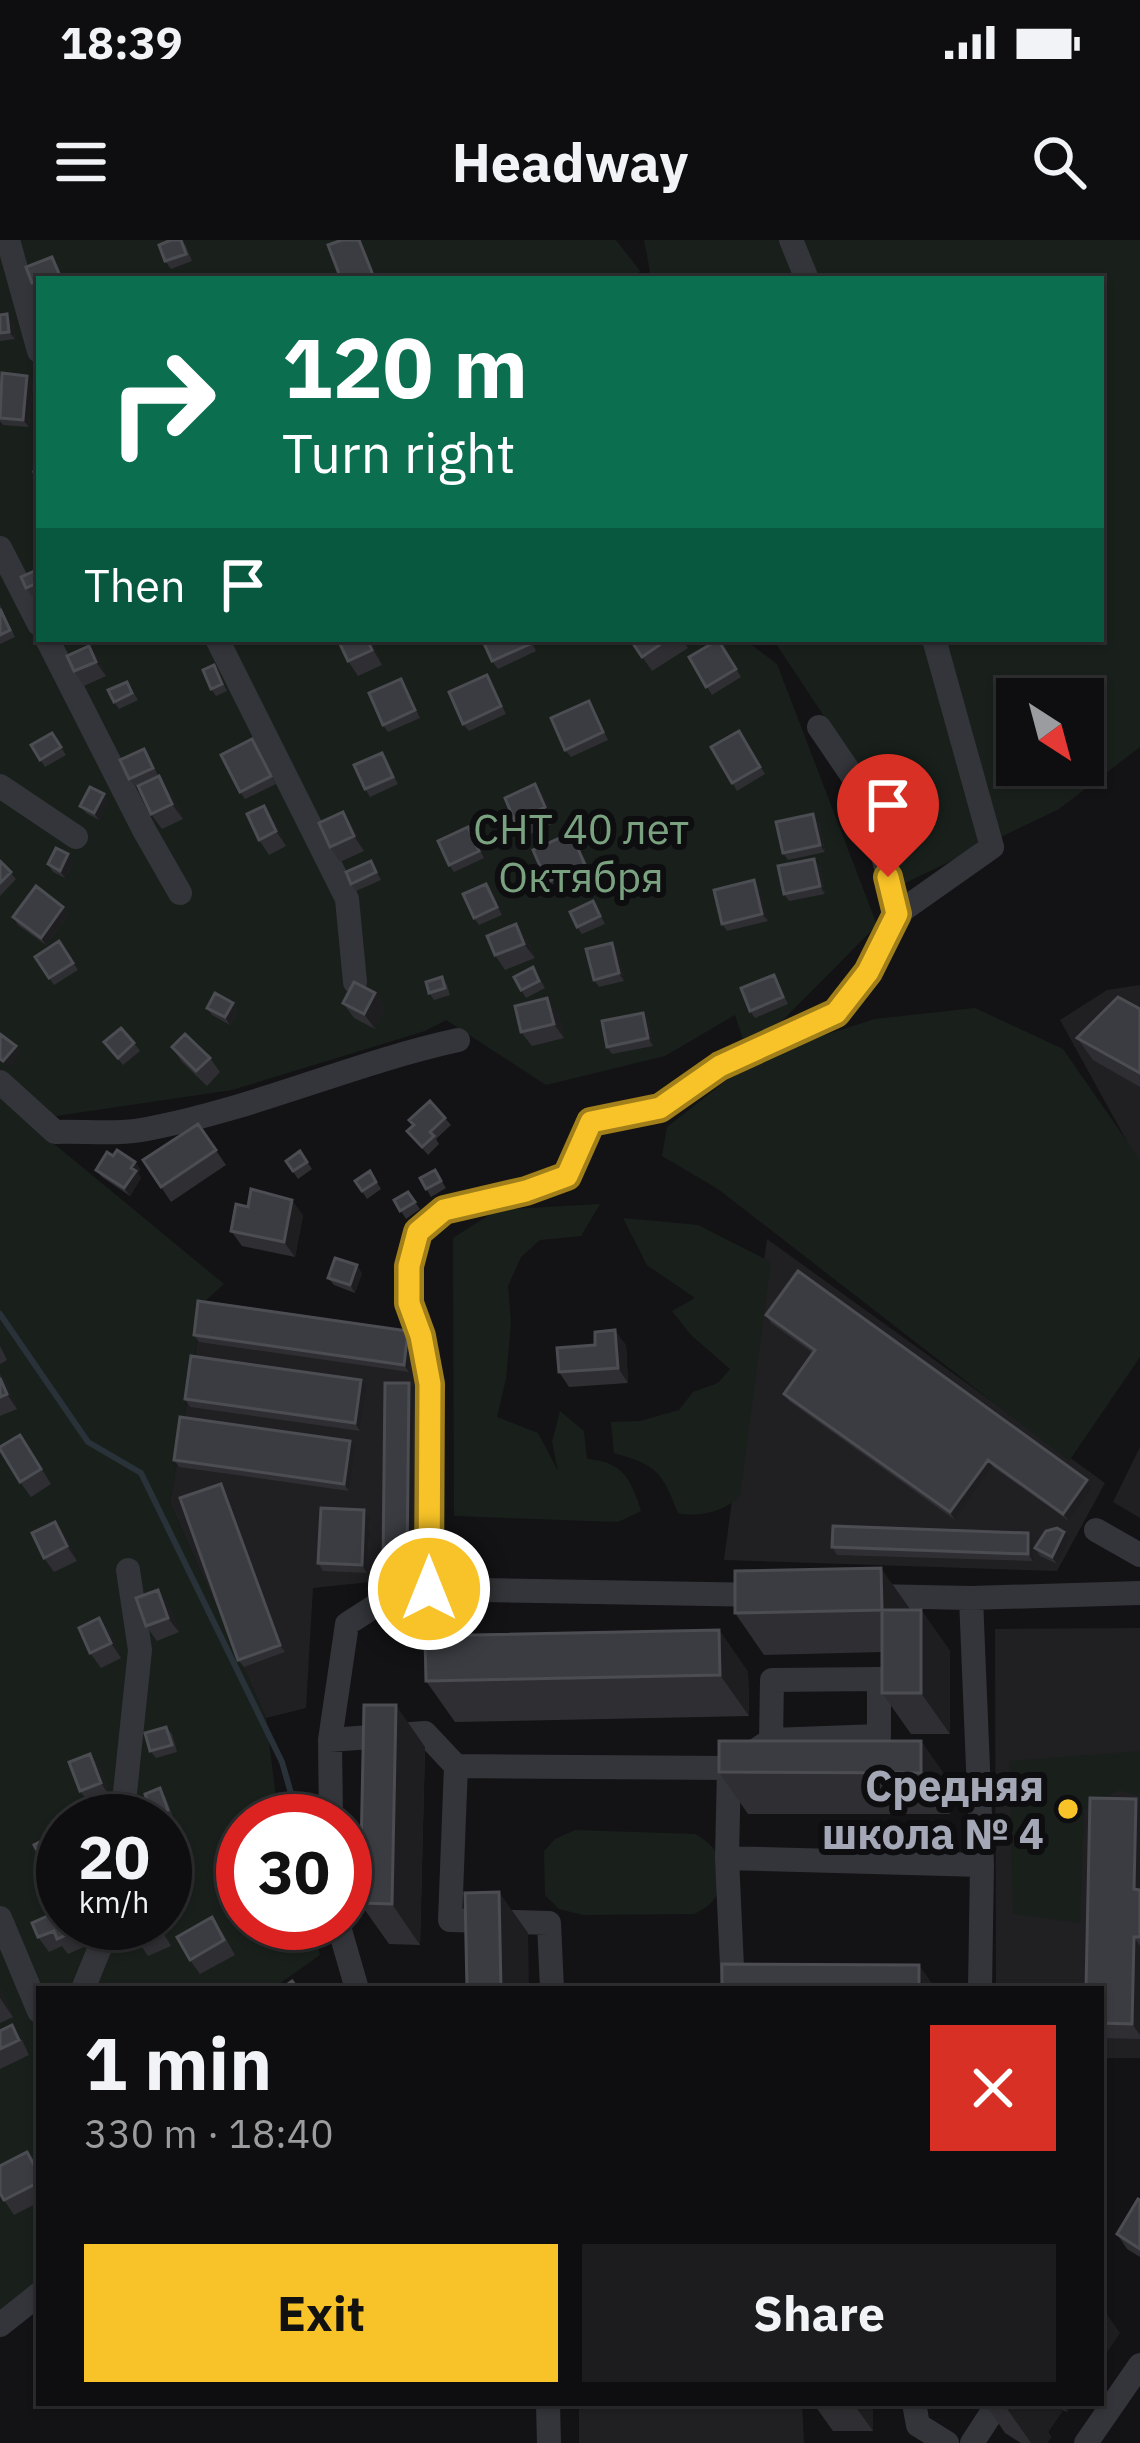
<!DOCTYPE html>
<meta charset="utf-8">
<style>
body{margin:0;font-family:"IBM Plex Sans",sans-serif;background:#1c1c1e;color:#f1f3f6;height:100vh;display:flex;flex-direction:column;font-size:45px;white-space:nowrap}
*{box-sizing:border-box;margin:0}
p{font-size:39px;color:#9b9c9f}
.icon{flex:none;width:66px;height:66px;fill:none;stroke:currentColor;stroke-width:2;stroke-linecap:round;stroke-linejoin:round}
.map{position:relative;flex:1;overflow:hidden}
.sheet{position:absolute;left:36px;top:1746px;width:1068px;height:420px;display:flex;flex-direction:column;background:#0e0e10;border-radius:0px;box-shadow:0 3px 9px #0004,0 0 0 3px #2e2e30}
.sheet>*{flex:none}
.hud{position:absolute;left:36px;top:36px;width:1068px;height:366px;border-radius:0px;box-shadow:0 3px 9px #0004,0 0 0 3px #2e2e30;background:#0b6e4f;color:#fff;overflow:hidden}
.needle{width:78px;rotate:144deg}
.fabs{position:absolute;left:996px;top:438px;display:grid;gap:24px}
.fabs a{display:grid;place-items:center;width:108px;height:108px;border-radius:0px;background:#0e0e10;box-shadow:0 3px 9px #0004,0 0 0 3px #2e2e30;font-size:60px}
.speed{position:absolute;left:36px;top:1554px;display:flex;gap:24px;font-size:60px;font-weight:700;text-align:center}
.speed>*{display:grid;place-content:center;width:156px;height:156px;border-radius:50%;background:#0e0e10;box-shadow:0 3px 9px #0004,0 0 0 3px #2e2e30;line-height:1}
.speed small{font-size:30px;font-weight:400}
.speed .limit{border:18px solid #d22;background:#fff;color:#111}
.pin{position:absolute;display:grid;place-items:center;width:102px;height:102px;color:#fff;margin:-123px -51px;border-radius:50% 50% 50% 0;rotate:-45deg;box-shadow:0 0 12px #0007}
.pin .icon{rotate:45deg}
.me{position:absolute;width:132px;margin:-66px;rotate:0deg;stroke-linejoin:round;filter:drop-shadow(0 0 9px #0008)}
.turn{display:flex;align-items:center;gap:42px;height:252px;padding:0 48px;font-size:54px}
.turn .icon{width:156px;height:156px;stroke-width:2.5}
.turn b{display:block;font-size:84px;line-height:102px}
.then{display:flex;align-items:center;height:114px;padding:0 48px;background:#0003;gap:24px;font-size:45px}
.round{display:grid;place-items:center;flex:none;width:126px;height:126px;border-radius:0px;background:#1c1c1e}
.headline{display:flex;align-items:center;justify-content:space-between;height:204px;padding:0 48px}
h1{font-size:72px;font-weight:800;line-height:90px}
.primary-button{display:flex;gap:24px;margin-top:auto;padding:24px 48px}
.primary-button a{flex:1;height:138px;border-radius:0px;background:#f8c328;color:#111;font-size:48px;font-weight:800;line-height:138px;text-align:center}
.primary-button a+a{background:#1c1c1e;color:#f1f3f6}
.status{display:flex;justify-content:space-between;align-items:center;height:84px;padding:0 60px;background:#0e0e10;direction:ltr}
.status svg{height:33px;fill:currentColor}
header{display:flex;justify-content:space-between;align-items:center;height:156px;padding:0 48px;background:#0e0e10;font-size:54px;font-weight:800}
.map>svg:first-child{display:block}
</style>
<div class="status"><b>18:39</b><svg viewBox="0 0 49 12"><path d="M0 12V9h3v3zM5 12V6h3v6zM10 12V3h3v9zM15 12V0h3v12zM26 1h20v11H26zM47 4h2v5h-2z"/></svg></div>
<header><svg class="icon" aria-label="menu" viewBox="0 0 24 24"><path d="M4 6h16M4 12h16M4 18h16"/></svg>Headway<svg class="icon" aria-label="search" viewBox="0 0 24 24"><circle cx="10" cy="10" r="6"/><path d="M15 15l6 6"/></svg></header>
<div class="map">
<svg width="1140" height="2203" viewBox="0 0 1140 2203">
<rect width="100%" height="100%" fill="#131315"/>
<path fill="#201f22" d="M1140 745V925L1060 780 1107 750Z
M767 999 1105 1243 1057 1331 724 1320Z
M204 1062 416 1097 418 1337 313 1348 306 1468 266 1478 170 1263Z
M1140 1207V1278L1113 1262Z
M1140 1388V1818H1101V1749H996L995 1389Z
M579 2163H802L804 2203H579Z"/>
<path fill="#19201b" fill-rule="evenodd" d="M0 0H616L640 31 634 39H39V399H744L777 424 877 685 781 782 743 799 735 775 665 816 546 845 446 780 425 791 232 850 56 876 47 898 224 1044 204 1062 170 1263 266 1478 276 1558 283 1581H243V1683H312L320 1715 272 1749H39V2046L0 2076ZM63 1581H165V1683H63Z
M644 0H1140V507L1059 569 901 645 839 499 775 402 769 399H1101V39H645L650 31ZM1017 459H1083V525H1017Z
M975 768 1063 809 1140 920V1117L1069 1221 718 949 662 916 667 887 756 817 875 779Z
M600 964 581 996 540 1000 521 1017 508 1046 511 1083 506 1139 497 1177 538 1193 558 1231 552 1202 560 1171 584 1191 587 1219C624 1222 631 1240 641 1271L618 1282 454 1276 453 998 497 970Z
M623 978 698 985 771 1022 740 1256C726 1271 698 1278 678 1273 662 1231 656 1225 614 1213L611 1182 640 1181 679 1170 693 1152 718 1143 730 1129 691 1095 672 1071 695 1058 647 1025Z
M1140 1511V1556L1119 1550 1084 1570 1080 1683 1013 1674 1009 1521Z
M575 1590 695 1594C714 1605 720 1613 720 1634 720 1656 714 1664 694 1674L583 1675 559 1669 545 1655 544 1611 555 1599Z"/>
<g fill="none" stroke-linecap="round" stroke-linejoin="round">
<path stroke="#293139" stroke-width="6" d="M0 1074 88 1202 141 1233 282 1522 299 1581"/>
<path stroke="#34353a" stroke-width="24" d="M8 0 39 111
M791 0 807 39
M0 308 39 384
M47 399 144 590 180 653
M217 399 347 659 355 742
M0 546 76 597
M897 674 992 607 934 399
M0 842 55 892C85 891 118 895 147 889 254 869 353 823 458 800
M1096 1290 1140 1315
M429 1349 430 1144 421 1096 409 1063V1026L418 992 444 970 527 951 567 936 591 882 660 868 720 827 836 773 868 732 897 674 870 562 819 487
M872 1356 971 1358 1140 1353
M971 1358 982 1625 980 1749
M330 1500 425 1493 456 1526 729 1528 727 1618 733 1749
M746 1517 771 1500 772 1440 879 1439V1496L771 1500
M456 1526 450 1680 549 1683 552 1749
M122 1581 140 1410 128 1330
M331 1581 330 1500 347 1384 392 1355 429 1349 766 1355
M727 1618 982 1625
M0 1678 39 1771
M338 1683 357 1749
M83 1749 110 1683
M0 2085 39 2054
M548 2163 549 2203
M914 2163 918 2185 947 2203
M972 2203 998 2163
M1086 2203 1140 2125"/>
</g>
<path fill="#2f2f33" d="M185 4 192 21 171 29 165 21Z
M57 24 63 39H39L38 51 32 43Z
M0 75 13 82 15 99 0 101Z
M27 136 33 143 29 187 3 185 0 181V155Z
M39 329V352L31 356 26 348Z
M0 365 15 397 0 404Z
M530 399 536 411 498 429 492 421Z
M630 399H682L688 408 652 431Z
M718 400 741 437 712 455 689 417Z
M373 404 382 425 358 436 348 421Z
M89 406 100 421 106 436 84 446 74 431Z
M214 425 227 451 216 456 211 449Z
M487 435 506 474 469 491 463 484Z
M401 439 420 478 388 492 383 485Z
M127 442 138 460 119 469 114 462Z
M589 461 608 500 571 517 565 510Z
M739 491 765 534 737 551 711 507Z
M52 493 66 515 45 527 31 505Z
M252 499 276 544 245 559 240 552Z
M144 509 158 535 135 546 129 539Z
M382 513 398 544 370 557 365 549Z
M535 544 545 559 556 582 526 596 515 582Z
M170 551 183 579 162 589 151 574Z
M109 561 99 580 86 573 80 566Z
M274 581 286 606 269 615 259 600Z
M819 582 825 612 788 620 783 613Z
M353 587 364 611 340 622 330 607Z
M468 587 484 618 454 632 449 625Z
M571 593 591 632 553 649 547 642Z
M0 621 16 639 0 656Z
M371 621 381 640 356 651 351 644Z
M74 622 65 638 53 632 48 624Z
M820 626 825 654 789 661 784 654Z
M486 644 502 675 479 685 474 678Z
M759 648 768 681 727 691 722 684Z
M593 661 605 684 582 694 577 687Z
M63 667 69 674 46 705 18 685 13 677Z
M527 699 535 718 505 730 495 715Z
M59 701 78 730 54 745 35 717Z
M612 703 617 710 624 741 599 747 594 740Z
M533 727 545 748 526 758 521 750Z
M774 735 788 764 755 778 750 771Z
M442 737 447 745 450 755 434 760 429 753Z
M375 753 385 768 375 789 354 778 343 763Z
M233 763 238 770 230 785 212 775 207 768Z
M1140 769V847L1093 820 1077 798Z
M558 773 564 798 532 806 521 792Z
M643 773 648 780 653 806 612 814 607 807Z
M104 802 134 803 140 811 123 825Z
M172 807 210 818 220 832 207 846 182 822Z
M445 878 451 885 436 899 439 904 428 915 407 891Z
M198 884 226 925 171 962 143 920Z
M300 911 312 929 298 939 286 921Z
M113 916 135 922 140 929 138 933 141 938 130 956 102 937 96 930Z
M435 930 446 948 431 957 420 938Z
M370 931 381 949 367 959 355 941Z
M408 952 420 969 406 979 394 960Z
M303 975 295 1017 242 1006 231 991Z
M362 1033 355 1053 334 1045 328 1038Z
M766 1075 1087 1240 1092 1248 1069 1281 993 1227 955 1280 789 1161 784 1154 813 1113 771 1083Z
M408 1091 414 1098 409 1132 199 1102 194 1095Z
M595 1105H626L628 1143 569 1147 559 1132Z
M0 1106 7 1120 0 1124Z
M0 1134 6 1142 17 1169 0 1176Z
M367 1148 360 1191 190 1167 185 1159Z
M414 1151 412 1331H388L383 1323Z
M350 1201 356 1208 349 1251 179 1227 174 1220Z
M30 1210 51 1244 31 1257 20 1242Z
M226 1251 285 1412 244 1427 238 1420Z
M370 1278 367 1333 323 1331 318 1323Z
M55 1282 65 1296 77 1321 54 1332 44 1318Z
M1028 1293 1034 1300 1033 1321 837 1315 832 1307Z
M1070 1299 1057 1324 1040 1316 1035 1308Z
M169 1365 179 1392 157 1401 146 1386Z
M910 1370H921L950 1411V1494H911L882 1453V1412L764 1415 735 1373Z
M99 1378 110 1393 121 1418 101 1428 90 1413Z
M719 1390 748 1432 749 1476 455 1482 426 1441Z
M166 1487 172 1494 177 1512 156 1518 150 1511Z
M921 1501 950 1543V1574H748L719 1532Z
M425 1507 420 1705 389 1704 360 1663Z
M90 1514 100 1529 111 1558 91 1566 80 1551Z
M165 1556 173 1577 156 1581 152 1575Z
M1140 1565V1799L1101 1798V1749Z
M63 1598V1643L58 1646 48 1631Z
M63 1683H75L86 1706 68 1714 62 1706 49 1712 38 1697Z
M163 1687 171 1706 148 1716 138 1701Z
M222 1692 235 1715 200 1734 190 1720Z
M0 1748 13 1777 0 1783Z
M0 1791 22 1800 29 1815 0 1829Z
M27 1912 39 1929V1962L14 1975 4 1960Z
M1140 1960V2017L1127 2009 1117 1994Z
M165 2163H197V2167Z
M813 2163H868L873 2169V2191H833Z
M985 2163H1073L1067 2172 1063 2170 1048 2192 1051 2197 1047 2203H1021L1005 2193Z"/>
<path fill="#1e1e21" d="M359 0 362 2 376 39 373 35Z
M7 74 13 82 15 99 9 92Z
M27 136 33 143 29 187 23 180Z
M367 399H369L373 404 382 425Z
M89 406 100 421 106 436 96 422Z
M159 536 170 551 183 579 172 564Z
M535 544 545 559 556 582 545 567Z
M104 554 109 561 99 580 94 573Z
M264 566 274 581 286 606 276 591Z
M343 572 353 587 364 611 354 596Z
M813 574 819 582 825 612 820 605Z
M68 614 74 622 65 638 60 631Z
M814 619 820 626 825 654 820 646Z
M754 640 759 648 768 681 762 674Z
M63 667 69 674 46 705 41 698Z
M516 684 527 699 535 718 524 704Z
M612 703 617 710 624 741 619 733Z
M375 753 385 768 375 789 364 774Z
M547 758 558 773 564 798 554 784Z
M233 763 238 770 230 785 225 777Z
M643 773 648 780 653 806 648 798Z
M16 806 21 814 9 829 3 821Z
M135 922 140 929 138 933 141 938 130 956 124 948Z
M292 960 303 975 295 1017 284 1002Z
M357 1025 362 1033 355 1053 350 1045Z
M615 1090 626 1105 628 1143 618 1128Z
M408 1091 414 1098 409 1132 404 1125Z
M0 1134 6 1142 17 1169 7 1154Z
M361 1140 367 1148 360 1191 355 1183Z
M409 1143 414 1151 412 1331 407 1323Z
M350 1201 356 1208 349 1251 344 1244Z
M988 1220 993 1227 955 1280 950 1272Z
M1087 1240 1092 1248 1069 1281 1063 1274Z
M221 1244 226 1251 285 1412 280 1405Z
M364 1270 370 1278 367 1333 362 1325Z
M55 1282 65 1296 77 1321 67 1306Z
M1064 1292 1070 1299 1057 1324 1052 1317Z
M1028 1293 1034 1300 1033 1321 1028 1314Z
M881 1328 910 1369 911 1412 882 1370Z
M158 1350 169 1365 179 1392 168 1378Z
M921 1370 950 1411V1494L921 1453Z
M99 1378 110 1393 121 1418 111 1403Z
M719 1390 748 1432 749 1476 720 1435Z
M396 1465 425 1507 420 1705 392 1664Z
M921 1501 950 1543V1574L921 1533Z
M90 1514 100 1529 111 1558 101 1543Z
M1136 1559 1140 1565V1657L1134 1649Z
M499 1652 528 1693 529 1749H501Z
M71 1683H75L86 1706 75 1691Z
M157 1683H160L163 1687 171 1706Z
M1134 1697 1140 1706V1795L1132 1784Z
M919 1725 936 1749H919Z
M0 1748 13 1777 0 1758Z
M1101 2066 1120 2093 1108 2111 1101 2101Z
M853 2163H868L873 2169V2191Z
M1003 2163H1059L1063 2170 1048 2192 1051 2197 1047 2203H1031Z
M1061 2163H1073L1067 2172Z"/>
<path fill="#3b3c41" stroke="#4c4d53" stroke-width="3" d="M171 0H181L186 14 165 21 159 5Z
M342 0H359L373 35 362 39H341L328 5Z
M52 17 59 34 39 39V41L32 43 26 27Z
M7 74 9 92 0 93V75Z
M2 133 27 136 23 180 0 178Z
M39 231V251L34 232Z
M39 329V342L26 348 21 337Z
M0 369 10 390 0 395Z
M341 399H367L372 410 348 421 338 400Z
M482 399H528L530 404 492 421Z
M630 399H668L642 417Z
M718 400 736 429 706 447 689 417Z
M89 406 96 422 74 431 67 416Z
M214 425 222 444 211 449 203 430Z
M487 435 501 466 463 484 449 452Z
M401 439 415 470 383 485 369 453Z
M127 442 132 453 114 462 108 450Z
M589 461 603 492 565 510 551 478Z
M739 491 760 527 732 543 711 507Z
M52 493 61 507 40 520 31 505Z
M252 499 271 536 240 552 221 515Z
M144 509 153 528 129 539 120 520Z
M382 513 393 537 365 549 354 525Z
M159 536 172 564 151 574 138 546Z
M535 544 545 567 515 582 505 558Z
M90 547 104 554 94 573 80 566Z
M264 566 276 591 259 600 247 574Z
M343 572 354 596 330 607 319 583Z
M813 574 820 605 783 613 776 582Z
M468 587 479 611 449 625 438 601Z
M571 593 585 625 547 642 533 610Z
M56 608 68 614 60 631 48 624Z
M814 619 820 646 784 654 778 626Z
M0 621 11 632 0 643Z
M371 621 376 632 351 644 346 632Z
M754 640 762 674 722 684 714 650Z
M486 644 497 667 474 678 463 654Z
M36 646 63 667 41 698 13 677Z
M593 661 600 676 577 687 570 672Z
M516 684 524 704 495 715 487 696Z
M59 701 73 723 49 738 35 717Z
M612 703 619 733 594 740 586 709Z
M533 727 539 741 521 750 514 737Z
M774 735 783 757 750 771 741 748Z
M442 737 445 748 429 753 426 742Z
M354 742 375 753 364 774 343 763Z
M215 753 233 763 225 777 207 768Z
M1118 757 1140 769V833L1077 798Z
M547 758 554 784 521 792 515 766Z
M643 773 648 798 607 807 602 781Z
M121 788 134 803 118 818 104 802Z
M0 794 16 806 3 821 0 819Z
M185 794 210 818 196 831 172 807Z
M430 861 445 878 430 892 434 896 422 907 407 891 414 885 409 880Z
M198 884 216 910 161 947 143 920Z
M117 910 135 922 131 928 136 931 124 948 96 930 107 912 113 916Z
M300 911 307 922 293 931 286 921Z
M435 930 441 941 426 949 420 938Z
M370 931 376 942 362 951 355 941Z
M251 949 292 960 284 1002 231 991 236 964 248 967Z
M408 952 415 962 400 971 394 960Z
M335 1018 357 1025 350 1045 328 1038Z
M798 1031 1087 1240 1063 1274 988 1220 950 1272 784 1154 815 1110 766 1075Z
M198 1061 408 1091 404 1125 194 1095Z
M615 1090 618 1128 559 1132 557 1108 595 1105V1092Z
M191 1116 361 1140 355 1183 185 1159Z
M0 1138 7 1154 0 1157Z
M385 1143H409L407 1323H383Z
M180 1177 350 1201 344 1244 174 1220Z
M20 1195 41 1229 20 1242 0 1209V1207Z
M221 1244 280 1405 238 1420 180 1258Z
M321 1268 364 1270 362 1325 318 1323Z
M55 1282 67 1306 44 1318 32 1293Z
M833 1286 1028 1293V1314L832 1307Z
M1057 1288 1064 1292 1052 1317 1035 1308 1046 1291Z
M881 1328 882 1370 735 1373V1331Z
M158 1350 168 1378 146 1386 136 1358Z
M882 1370H921V1453H882Z
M99 1378 111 1403 90 1413 79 1388Z
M719 1390 720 1435 426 1441 425 1396Z
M364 1465H396L392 1664 360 1663Z
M166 1487 172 1505 150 1511 145 1493Z
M719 1501H921V1533L719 1532Z
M90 1514 101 1543 80 1551 69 1522Z
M160 1548 168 1570 152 1575 145 1554Z
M1090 1558 1136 1559 1134 1649 1140 1650V1697H1134L1132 1784 1101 1783V1749H1086Z
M59 1592 63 1600V1623L48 1631 34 1605Z
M499 1652 501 1749H467L465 1653Z
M63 1669V1683H71L75 1691 57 1699 54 1691 38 1697 32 1683Z
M212 1677 224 1700 190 1720 177 1697Z
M130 1683H157L161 1691 138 1701Z
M722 1724 919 1725V1749H722Z
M292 1741 298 1749H281Z
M12 1785 19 1800 0 1809V1791Z
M27 1912 39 1934V1942L4 1960 0 1953V1926Z
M1138 1959 1140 1960V2009L1117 1994Z"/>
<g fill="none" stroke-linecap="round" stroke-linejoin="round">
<g stroke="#a17f1a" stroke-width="30">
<path id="route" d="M429 1349 430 1144 421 1096 409 1063V1026L418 992 444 970 526 951 567 936 591 882 660 868 720 826 836 773 868 732 897 674 888 637"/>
</g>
<use href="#route" stroke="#f8c328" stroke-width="21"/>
</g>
<circle fill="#f8c328" stroke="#0e0e10" stroke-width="4.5" cx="1068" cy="1569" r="12"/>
<g text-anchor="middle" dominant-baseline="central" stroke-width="12" stroke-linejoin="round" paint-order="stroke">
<g font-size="42" fill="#7ba280" stroke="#0e0e10">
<text x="581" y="588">СНТ 40 лет<tspan x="581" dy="48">Октября</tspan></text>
</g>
<g font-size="42" font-weight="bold" fill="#a4a8b6" stroke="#0e0e10" text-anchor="end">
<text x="1044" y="1545">Средняя<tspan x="1044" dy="48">школа № 4</tspan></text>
</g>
</g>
</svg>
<div class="fabs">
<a><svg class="needle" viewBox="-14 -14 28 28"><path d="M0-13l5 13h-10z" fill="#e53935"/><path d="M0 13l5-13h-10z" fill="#9b9c9f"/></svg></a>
</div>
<div class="speed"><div>20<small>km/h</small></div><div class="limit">30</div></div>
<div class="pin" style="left:888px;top:637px;background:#d93025"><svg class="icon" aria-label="arrive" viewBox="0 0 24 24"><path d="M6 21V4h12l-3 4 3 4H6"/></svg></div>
<svg class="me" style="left:429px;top:1349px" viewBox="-20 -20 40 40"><circle r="17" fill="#f8c328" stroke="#fff" stroke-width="3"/><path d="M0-11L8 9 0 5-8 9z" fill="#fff"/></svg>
<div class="hud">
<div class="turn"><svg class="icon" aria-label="right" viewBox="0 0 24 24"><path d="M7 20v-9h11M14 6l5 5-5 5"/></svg><div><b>120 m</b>Turn right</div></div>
<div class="then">Then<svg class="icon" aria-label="arrive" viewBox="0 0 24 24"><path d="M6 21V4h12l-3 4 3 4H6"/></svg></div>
</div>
<section class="sheet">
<div class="headline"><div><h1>1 min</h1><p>330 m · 18:40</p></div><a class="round" style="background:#d93025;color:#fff"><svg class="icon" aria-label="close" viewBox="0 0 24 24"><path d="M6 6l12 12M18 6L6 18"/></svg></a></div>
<div class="primary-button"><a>Exit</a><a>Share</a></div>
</section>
</div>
